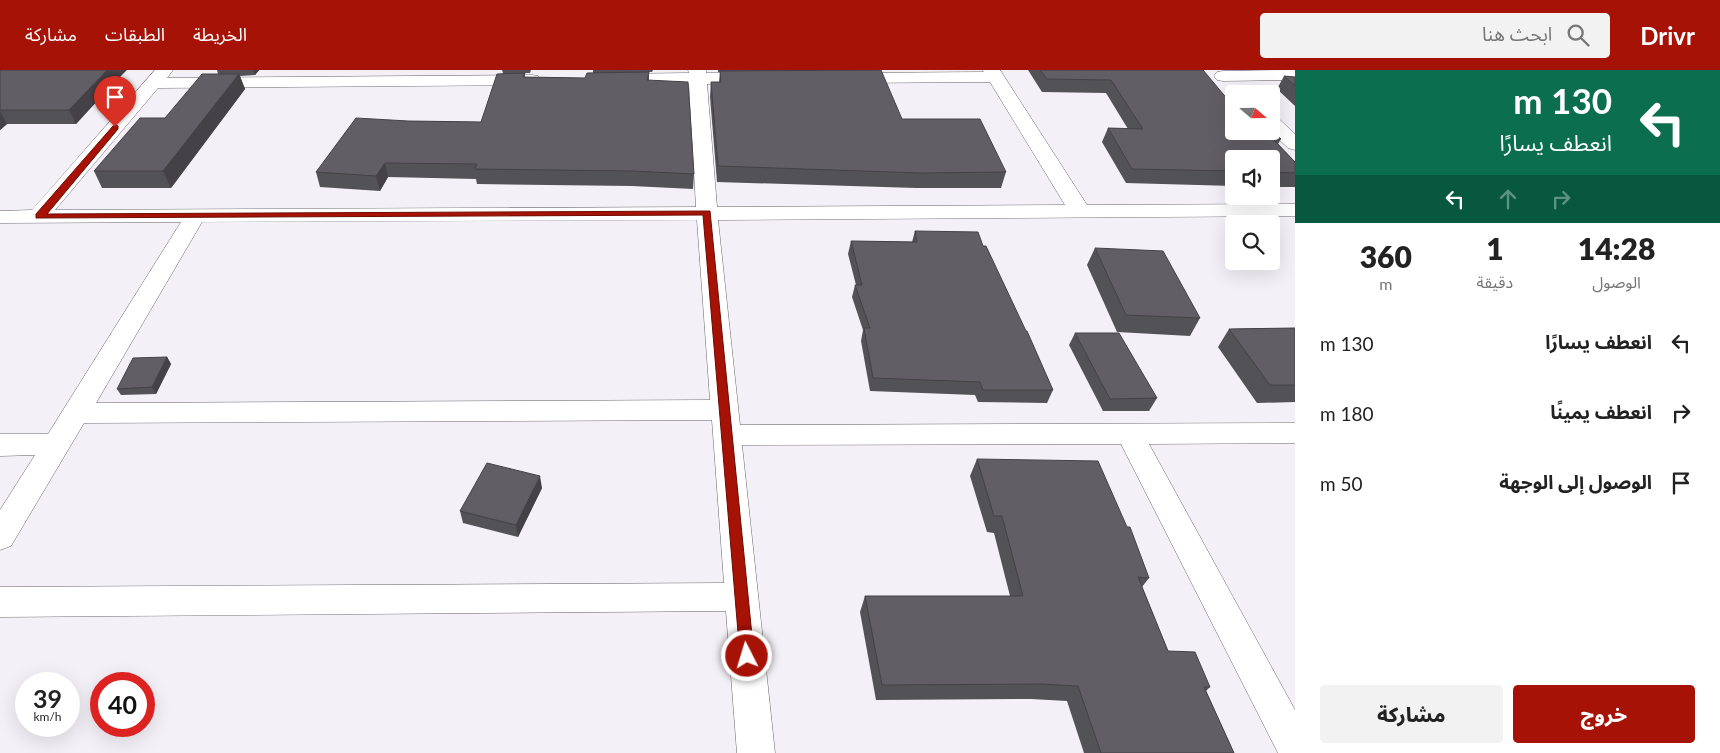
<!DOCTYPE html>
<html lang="ar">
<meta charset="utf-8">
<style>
body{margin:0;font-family:Lato,"Noto Sans Arabic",sans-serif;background:#f2f2f2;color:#222;direction:rtl;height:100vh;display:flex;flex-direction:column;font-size:19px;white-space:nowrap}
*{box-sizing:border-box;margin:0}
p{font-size:16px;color:#767676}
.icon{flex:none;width:28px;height:28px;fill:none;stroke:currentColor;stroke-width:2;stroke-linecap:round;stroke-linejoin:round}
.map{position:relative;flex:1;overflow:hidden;direction:ltr}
.side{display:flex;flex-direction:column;background:#fff;width:425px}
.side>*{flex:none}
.top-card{background:#0b6e4f;color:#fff;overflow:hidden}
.needle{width:32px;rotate:110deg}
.controls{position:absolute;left:1225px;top:15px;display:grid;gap:10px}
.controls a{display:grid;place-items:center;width:55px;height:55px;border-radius:5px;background:#fff;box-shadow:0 5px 20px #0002;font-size:25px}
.speed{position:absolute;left:15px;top:602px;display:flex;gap:10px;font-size:25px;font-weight:700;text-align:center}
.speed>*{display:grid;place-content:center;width:65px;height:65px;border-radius:50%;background:#fff;box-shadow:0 5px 20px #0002;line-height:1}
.speed small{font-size:12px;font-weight:400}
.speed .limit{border:8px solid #d22;background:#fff;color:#111}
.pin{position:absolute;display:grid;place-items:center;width:42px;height:42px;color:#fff;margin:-51px -21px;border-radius:50% 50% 50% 0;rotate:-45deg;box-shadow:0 0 5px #0007}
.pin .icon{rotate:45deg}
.me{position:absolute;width:55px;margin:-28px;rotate:355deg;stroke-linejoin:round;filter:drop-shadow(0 0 4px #0008)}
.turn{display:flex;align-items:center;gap:18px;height:105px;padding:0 25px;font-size:22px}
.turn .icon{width:65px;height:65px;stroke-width:2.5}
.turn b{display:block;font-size:35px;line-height:42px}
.lanes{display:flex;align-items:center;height:48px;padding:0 25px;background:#0003;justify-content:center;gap:25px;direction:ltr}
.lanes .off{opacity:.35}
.eta{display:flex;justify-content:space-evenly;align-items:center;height:85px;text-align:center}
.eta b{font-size:30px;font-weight:800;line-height:35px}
.action{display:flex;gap:10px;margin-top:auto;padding:10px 25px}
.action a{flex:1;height:58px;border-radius:5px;background:#a61205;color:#fff;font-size:20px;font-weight:800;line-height:58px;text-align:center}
.action a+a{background:#f2f2f2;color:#222}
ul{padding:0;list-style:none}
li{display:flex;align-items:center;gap:15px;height:70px;padding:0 25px}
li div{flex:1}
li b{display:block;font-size:19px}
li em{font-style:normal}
header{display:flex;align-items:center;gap:30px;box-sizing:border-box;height:70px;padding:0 25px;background:#a61205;color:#fff}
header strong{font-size:24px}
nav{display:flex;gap:28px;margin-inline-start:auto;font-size:18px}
.search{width:350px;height:45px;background:#f2f2f2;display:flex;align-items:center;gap:12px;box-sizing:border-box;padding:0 18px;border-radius:5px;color:#767676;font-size:19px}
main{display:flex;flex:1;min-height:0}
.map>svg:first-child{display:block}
</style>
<header>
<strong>Drivr</strong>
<div class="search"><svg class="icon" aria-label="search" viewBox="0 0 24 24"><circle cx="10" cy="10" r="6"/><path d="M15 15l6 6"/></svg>ابحث هنا</div>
<nav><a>الخريطة</a><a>الطبقات</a><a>مشاركة</a></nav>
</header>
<main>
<section class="side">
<div class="top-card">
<div class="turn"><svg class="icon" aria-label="left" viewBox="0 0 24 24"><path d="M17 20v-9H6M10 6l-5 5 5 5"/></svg><div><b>130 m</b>انعطف يسارًا</div></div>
<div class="lanes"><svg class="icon" aria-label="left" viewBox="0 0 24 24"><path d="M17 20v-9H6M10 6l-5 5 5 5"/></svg><svg class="icon off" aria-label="ahead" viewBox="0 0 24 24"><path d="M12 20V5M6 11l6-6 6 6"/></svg><svg class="icon off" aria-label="right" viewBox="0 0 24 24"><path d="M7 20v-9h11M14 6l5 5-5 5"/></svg></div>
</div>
<div class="eta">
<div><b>14:28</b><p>الوصول</p></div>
<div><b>1</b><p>دقيقة</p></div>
<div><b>360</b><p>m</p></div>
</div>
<ul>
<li><svg class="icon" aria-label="left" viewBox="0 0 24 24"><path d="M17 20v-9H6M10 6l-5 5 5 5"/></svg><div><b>انعطف يسارًا</b></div><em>130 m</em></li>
<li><svg class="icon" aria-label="right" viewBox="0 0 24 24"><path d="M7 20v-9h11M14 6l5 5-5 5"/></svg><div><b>انعطف يمينًا</b></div><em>180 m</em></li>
<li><svg class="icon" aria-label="arrive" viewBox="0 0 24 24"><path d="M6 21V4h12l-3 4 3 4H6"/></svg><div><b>الوصول إلى الوجهة</b></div><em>50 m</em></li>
</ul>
<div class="action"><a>خروج</a><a>مشاركة</a></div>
</section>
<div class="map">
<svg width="1295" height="683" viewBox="0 0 1295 683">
<rect width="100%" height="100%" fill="#f3f0f7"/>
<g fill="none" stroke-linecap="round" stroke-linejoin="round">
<g stroke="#69666c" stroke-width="1">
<path id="minor" d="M155 0H173L167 8 532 5 538 6 541 10 538 14 532 15 158 18 55 140 696 137 689 14H612L606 13 603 9 606 5 612 4 689 3 688 0H706V3H757L763 4 766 8 763 12 757 13 707 14 717 137 1065 135 990 12 847 13 841 12 838 8 841 4 847 3 984 2 982 0H1000L1087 135 1295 134V146L718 150 740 355 1295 353V373L1149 374 1295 640V683H1278L1121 374 742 375 775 683H737L726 541 0 547V517L724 513 712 350 84 353 11 476 0 480V440L35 385 0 386V364H48L181 152 0 153V141L32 140ZM697 150 710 330 96 333 202 152Z
M1295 0V10L1223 11 1217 10 1214 6 1217 2 1223 1Z
M1271 46 1278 48 1295 64V80L1288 78 1270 61Z"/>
</g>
<use href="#minor" fill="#fff" fill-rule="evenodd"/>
</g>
<path fill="#535257" d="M0 0 109 18 76 54H7L0 60Z
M217 0H259L255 5 240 6 245 19 171 118H102L94 101 165 48 218 4Z
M502 0H531L530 3H525V7L585 8 593 3V0H653L652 2H649V10L694 104 693 119 632 116 477 114 476 109 388 107 380 121 320 117 316 102 408 51 481 52 503 3Z
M718 0H873L902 49 1006 102 1001 118H916L717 112 710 27 711 12H719L720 2H718Z
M1028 0H1203L1234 61 1281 69 1278 74 1295 92V117H1271V89H1234V116L1126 113 1102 72 1108 58 1128 59 1106 23 1042 22Z
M1284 6 1295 7V36L1277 19Z
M915 161 983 176 1053 320 1047 333 978 332 975 325 870 321 861 271 863 260 852 227 855 215H856L848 184 851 171 912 172Z
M1095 178 1200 248 1190 266 1117 262 1087 195Z
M1295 258V332L1257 333 1218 277 1229 259Z
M1075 263 1157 328 1149 341H1103L1069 275Z
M167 287 171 294 156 324 121 325 117 319Z
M977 389 1149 508 1142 517 1168 581 1210 617 1206 621 1234 683H1084L1067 631 1031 629 876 630 860 542 865 526H1010L994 463 987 462 970 406Z
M542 418 518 467 463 453 460 441Z"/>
<path fill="#444247" d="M107 0H127L109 18 76 54 69 40Z
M253 0H259L255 5Z
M239 4 245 19 171 118 163 101Z
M0 41 7 54 0 60Z
M385 93 388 107 380 121 376 106Z
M167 287 171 294 156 324 152 317Z
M540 406 542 418 518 467 516 455Z"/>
<path fill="#615f65" stroke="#444247" d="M0 0H107L69 40H0Z
M881 0 902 49H980L1006 102 920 103 718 96 711 12H721L720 1Z
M1040 0H1203L1234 37V61H1271V60L1281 69H1273L1295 92V103L1271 102V89H1234V101L1132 99 1108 58 1143 59 1111 10 1047 9Z
M649 2 647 10 688 12 694 104 632 101 475 99 477 94 385 93 376 106 316 102 356 48 408 51 481 52 497 4 525 3 523 7 585 8 587 3Z
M202 4H239L163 101H94L140 48H165Z
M1284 6 1295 7V16Z
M915 161 978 162 983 176H986L1026 261H1027L1053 320H983L980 312 873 308 864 258H870L855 215H862L851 171 917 172Z
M1095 178 1163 181 1200 248 1126 245Z
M1295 258V315H1270L1229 259Z
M1075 263H1119L1157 328 1110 329Z
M167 287 152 317 117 319 133 288Z
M977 389 1098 391 1127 457H1130L1149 508 1138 507 1168 581 1195 582 1210 617H1204L1234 683H1101L1078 616 1042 614 882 615 865 526H1023L1002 446H994Z
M487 393 540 406 516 455 460 441Z"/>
<path fill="#a61205" stroke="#6c0c03" d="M115 55 118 56V59L47 144 710 141 754 586 752 590 747 592 742 590 740 586 703 145 36 148V144L113 56Z"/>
</svg>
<div class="controls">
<a><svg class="needle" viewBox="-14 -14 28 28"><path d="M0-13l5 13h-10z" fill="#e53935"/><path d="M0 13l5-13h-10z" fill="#767676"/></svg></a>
<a><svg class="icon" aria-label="sound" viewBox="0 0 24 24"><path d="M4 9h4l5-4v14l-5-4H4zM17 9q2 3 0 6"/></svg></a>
<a><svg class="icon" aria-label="search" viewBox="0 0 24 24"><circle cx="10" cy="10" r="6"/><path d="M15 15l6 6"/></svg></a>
</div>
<div class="speed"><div>39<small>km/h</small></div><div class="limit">40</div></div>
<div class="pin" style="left:115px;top:57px;background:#d93025"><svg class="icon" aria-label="arrive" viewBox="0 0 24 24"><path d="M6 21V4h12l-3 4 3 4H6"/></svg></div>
<svg class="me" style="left:747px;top:586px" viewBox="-20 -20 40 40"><circle r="17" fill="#a61205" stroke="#fff" stroke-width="3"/><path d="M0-11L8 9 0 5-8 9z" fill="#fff"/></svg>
</div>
</main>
